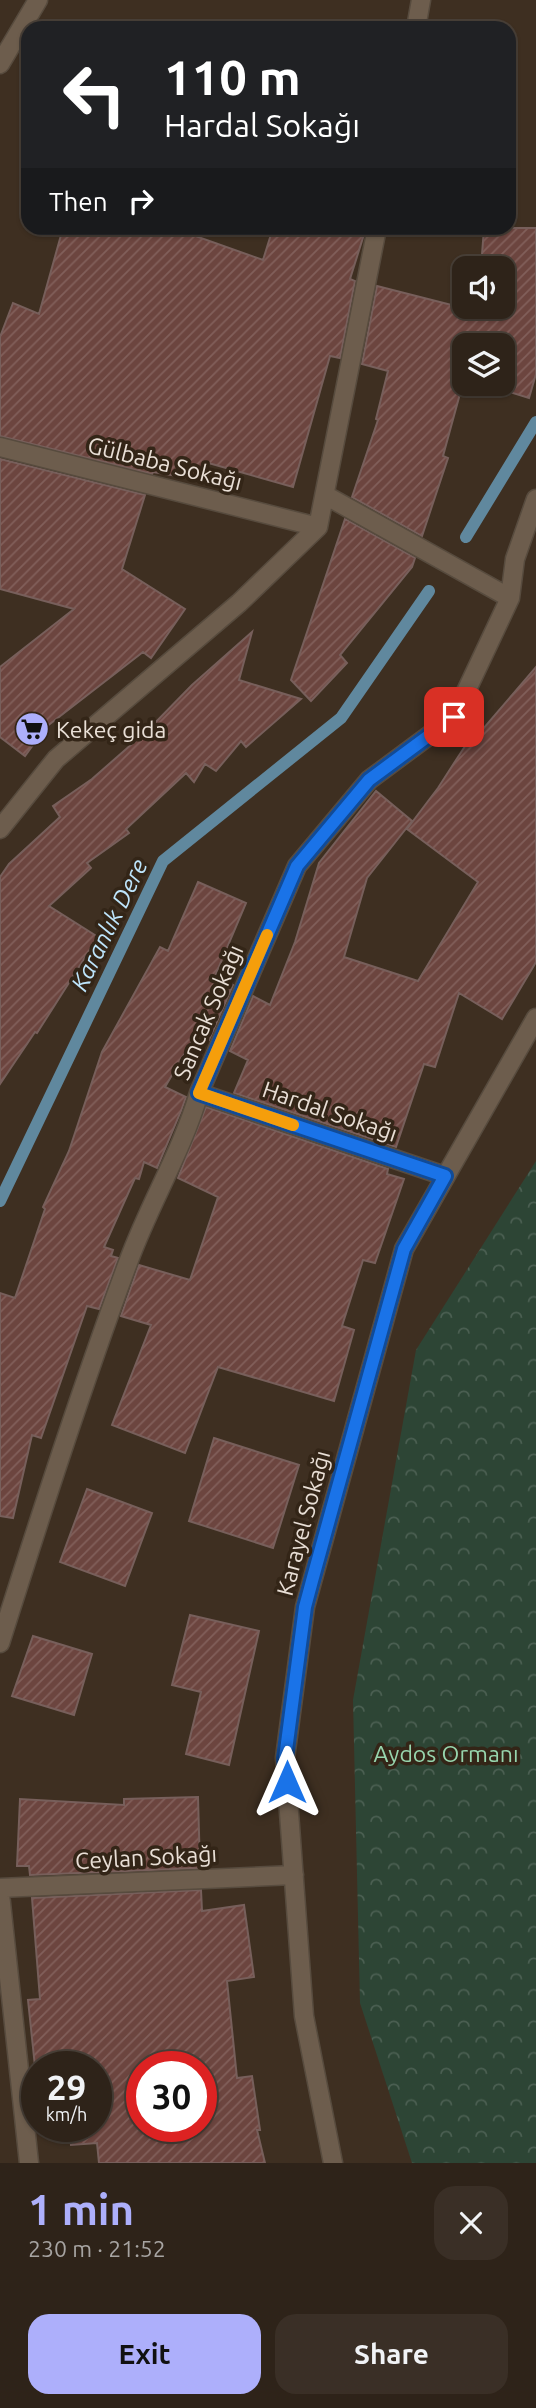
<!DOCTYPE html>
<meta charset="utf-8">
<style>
body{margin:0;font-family:Ubuntu,sans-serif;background:#3a2f26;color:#f1f3f6;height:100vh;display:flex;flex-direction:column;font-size:26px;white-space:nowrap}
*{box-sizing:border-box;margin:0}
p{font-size:23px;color:#a7a4a2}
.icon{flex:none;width:38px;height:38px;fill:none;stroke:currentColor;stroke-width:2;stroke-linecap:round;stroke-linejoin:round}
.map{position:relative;height:2163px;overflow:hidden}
.side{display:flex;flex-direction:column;background:#2e2319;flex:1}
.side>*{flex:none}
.banner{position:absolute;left:21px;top:21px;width:495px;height:214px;border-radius:21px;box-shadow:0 2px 5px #0004,0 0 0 2px #494038;background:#202124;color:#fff;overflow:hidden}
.buttons{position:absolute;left:452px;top:256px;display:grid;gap:14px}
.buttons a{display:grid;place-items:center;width:63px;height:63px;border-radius:14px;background:#2e2319;box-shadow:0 2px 5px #0004,0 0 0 2px #494038;font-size:35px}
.speed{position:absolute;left:21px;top:2051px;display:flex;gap:14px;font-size:35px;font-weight:700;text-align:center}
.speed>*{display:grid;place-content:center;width:91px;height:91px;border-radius:50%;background:#2e2319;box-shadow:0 2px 5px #0004,0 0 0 2px #494038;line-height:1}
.speed small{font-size:18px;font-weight:400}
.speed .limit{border:10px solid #d22;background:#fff;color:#111}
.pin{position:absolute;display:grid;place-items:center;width:60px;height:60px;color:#fff;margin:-30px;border-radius:14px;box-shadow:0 4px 10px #0006}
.me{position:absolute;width:77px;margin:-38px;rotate:0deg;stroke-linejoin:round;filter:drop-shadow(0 0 5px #0008)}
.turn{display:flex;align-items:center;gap:24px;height:147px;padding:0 28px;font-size:32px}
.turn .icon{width:91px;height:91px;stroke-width:2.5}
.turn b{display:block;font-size:49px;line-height:60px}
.then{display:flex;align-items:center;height:66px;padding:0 28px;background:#0003;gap:14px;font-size:26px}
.round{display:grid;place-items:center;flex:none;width:74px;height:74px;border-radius:21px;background:#3a2f26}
.overview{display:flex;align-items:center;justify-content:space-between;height:119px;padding:0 28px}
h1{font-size:42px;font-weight:700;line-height:52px;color:#adaffb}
.action{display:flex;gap:14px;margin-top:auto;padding:14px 28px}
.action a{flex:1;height:80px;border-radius:21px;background:#adaffb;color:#111;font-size:28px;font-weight:700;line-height:80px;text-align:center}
.action a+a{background:#3a2f26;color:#f1f3f6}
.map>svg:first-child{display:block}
</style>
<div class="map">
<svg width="536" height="2163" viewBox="0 0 536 2163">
<defs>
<pattern id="forest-crowns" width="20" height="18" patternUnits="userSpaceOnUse" patternTransform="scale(1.75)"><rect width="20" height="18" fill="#2d4535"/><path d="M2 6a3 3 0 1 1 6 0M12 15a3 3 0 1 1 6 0" fill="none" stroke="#4b5f52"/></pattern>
<pattern id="building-hatch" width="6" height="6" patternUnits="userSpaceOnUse" patternTransform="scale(1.75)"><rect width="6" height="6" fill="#6c453f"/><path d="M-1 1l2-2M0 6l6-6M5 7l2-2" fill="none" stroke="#815f5a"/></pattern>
</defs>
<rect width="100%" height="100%" fill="#3e2f21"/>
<path fill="url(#forest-crowns)" d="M536 1161V2163H412L360 2003 353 1700 416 1350Z"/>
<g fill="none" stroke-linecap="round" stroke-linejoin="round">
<path stroke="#60889e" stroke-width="12" d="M466 537 536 422
M0 1201 163 861 341 718 429 591"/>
</g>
<path fill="url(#building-hatch)" stroke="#775f5b" stroke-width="2" fill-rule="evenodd" d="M63 228H173L263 260 273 228H366L350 279 355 281 340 358 330 356 293 487 205 462 202 480 153 472 152 474 0 436V337L13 303 39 314Z
M484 228H536V374L529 398 481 383H502V345H464V379L443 456 448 458 422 536 352 497 378 420 376 419 388 371 362 364 377 286 479 312V306H502V268H481Z
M0 459 145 495 122 569 185 609 151 658 143 652 46 727 25 756 0 737V667L74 609 0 589Z
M345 519 415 558 412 567 340 655 347 663 311 701 291 680Z
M252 632 239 680 301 699 246 747 241 741 216 771 205 764 194 782 186 773 126 829 129 833 87 863 91 868 49 906 98 937 37 1033 35 1032 0 1084V877L9 864 60 817 53 806 92 779 149 729 192 685Z
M536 667V962L502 1019 459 993 435 1067 424 1064 396 1147 234 1093 248 1060 230 1051 253 996 270 1005 295 942 319 863 376 791 412 821 367 878 344 957 418 981 478 882 407 829 438 788 478 726 483 729Z
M198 882 246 903 215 976 233 985 209 1040 196 1034 165 1087 186 1097 181 1111 157 1168 144 1162 139 1179 135 1178 104 1247 113 1250 111 1256 118 1258 99 1309 87 1306 41 1438 32 1435 13 1518 0 1516V1293L15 1298 45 1209 43 1207 69 1151 102 1052 160 947 168 951Z
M206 1107 388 1169 387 1174 404 1179 375 1263 363 1260 342 1326 354 1330 334 1401 218 1367 185 1453 112 1425 151 1325 121 1316 139 1265 190 1280 218 1197 178 1178Z
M214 1438 299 1465 273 1548 189 1521Z
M87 1489 152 1513 125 1586 60 1562Z
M190 1615 259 1631 229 1765 186 1754 201 1692 172 1685Z
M33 1636 92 1654 74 1715 12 1696Z
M198 1797 200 1868 30 1875 29 1866H17L20 1799 124 1805V1799Z
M201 1890 202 1911 244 1905 254 1977 227 1981 237 2078 252 2076 260 2130H257L265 2163H99L97 2143 71 2145 69 2126H96V2067H37L36 2076 28 2000 40 1999 32 1898ZM142 2067H201V2126H142Z"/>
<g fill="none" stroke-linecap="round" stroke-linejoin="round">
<g stroke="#574b3e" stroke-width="21">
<path id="street" d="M416 28 421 0
M0 64 38 0
M0 447 318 527
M325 495 510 598
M0 829 56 759 239 603 318 527 377 228
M199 1093 445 1176
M0 1643C41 1514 82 1386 129 1260 150 1203 182 1151 199 1093L297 866 369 780 454 717 510 598 515 559 536 499
M0 1888 294 1875
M0 1894 29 2163
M333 2163 304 2016 285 1758 305 1607 404 1249 536 1018"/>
</g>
<use href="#street" stroke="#6d5d4d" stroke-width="18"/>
</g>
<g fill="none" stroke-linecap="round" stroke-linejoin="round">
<g stroke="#114b97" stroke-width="18">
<path id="route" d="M287 1782 285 1758 305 1607 312 1581 404 1249 445 1176 199 1093 297 866 369 780 454 717"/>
</g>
<use href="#route" stroke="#1a73e8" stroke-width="12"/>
<path stroke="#f59e0b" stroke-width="12" d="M267 935 199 1093 293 1125"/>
</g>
<defs>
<g id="supermarket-disc" transform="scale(1.75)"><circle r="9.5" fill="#adaffb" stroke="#332517"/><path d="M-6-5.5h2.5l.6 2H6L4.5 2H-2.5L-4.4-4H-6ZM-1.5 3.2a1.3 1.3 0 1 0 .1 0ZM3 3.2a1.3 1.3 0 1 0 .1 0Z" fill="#111"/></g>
</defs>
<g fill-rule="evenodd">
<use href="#supermarket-disc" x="32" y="729"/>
</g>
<g text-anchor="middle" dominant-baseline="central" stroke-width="7" stroke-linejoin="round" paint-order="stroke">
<g font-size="23" fill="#e9dfd6" stroke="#332517">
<text transform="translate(165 463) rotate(14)">Gülbaba Sokağı</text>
<text transform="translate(208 1012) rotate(-67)">Sancak Sokağı</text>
<text transform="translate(330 1111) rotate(19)">Hardal Sokağı</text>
<text transform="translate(303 1523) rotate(-75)">Karayel Sokağı</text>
<text transform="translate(146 1857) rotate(-3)">Ceylan Sokağı</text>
</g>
<g font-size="23" fill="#e9dfd6" stroke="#332517" text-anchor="start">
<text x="56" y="729">Kekeç gida</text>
</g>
<g font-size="23" fill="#97d5ad" stroke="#332517">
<text x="446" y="1753">Aydos Ormanı</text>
</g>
<g font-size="24" font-style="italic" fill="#bee5fc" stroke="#332517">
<text transform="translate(109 925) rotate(-64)">Karanlık Dere</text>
</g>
</g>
</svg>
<div class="buttons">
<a><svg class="icon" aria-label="sound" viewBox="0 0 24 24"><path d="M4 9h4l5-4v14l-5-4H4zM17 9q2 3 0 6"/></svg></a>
<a><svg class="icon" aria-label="layers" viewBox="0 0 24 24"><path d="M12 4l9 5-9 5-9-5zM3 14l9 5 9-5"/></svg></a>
</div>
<div class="speed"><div>29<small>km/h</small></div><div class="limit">30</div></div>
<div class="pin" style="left:454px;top:717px;background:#d93025"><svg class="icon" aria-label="arrive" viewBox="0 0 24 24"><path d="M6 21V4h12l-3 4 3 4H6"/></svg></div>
<svg class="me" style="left:287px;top:1782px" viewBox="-20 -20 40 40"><path d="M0-17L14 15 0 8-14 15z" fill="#1a73e8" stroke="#fff" stroke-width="4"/></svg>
<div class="banner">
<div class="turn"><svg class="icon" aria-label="left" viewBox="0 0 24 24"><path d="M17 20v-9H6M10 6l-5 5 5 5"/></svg><div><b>110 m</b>Hardal Sokağı</div></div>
<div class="then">Then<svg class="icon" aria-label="right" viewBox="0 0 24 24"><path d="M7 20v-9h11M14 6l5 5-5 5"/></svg></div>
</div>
</div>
<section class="side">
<div class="overview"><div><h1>1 min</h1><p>230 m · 21:52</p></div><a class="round"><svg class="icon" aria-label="close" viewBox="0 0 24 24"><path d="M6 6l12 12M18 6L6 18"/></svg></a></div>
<div class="action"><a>Exit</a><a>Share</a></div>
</section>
